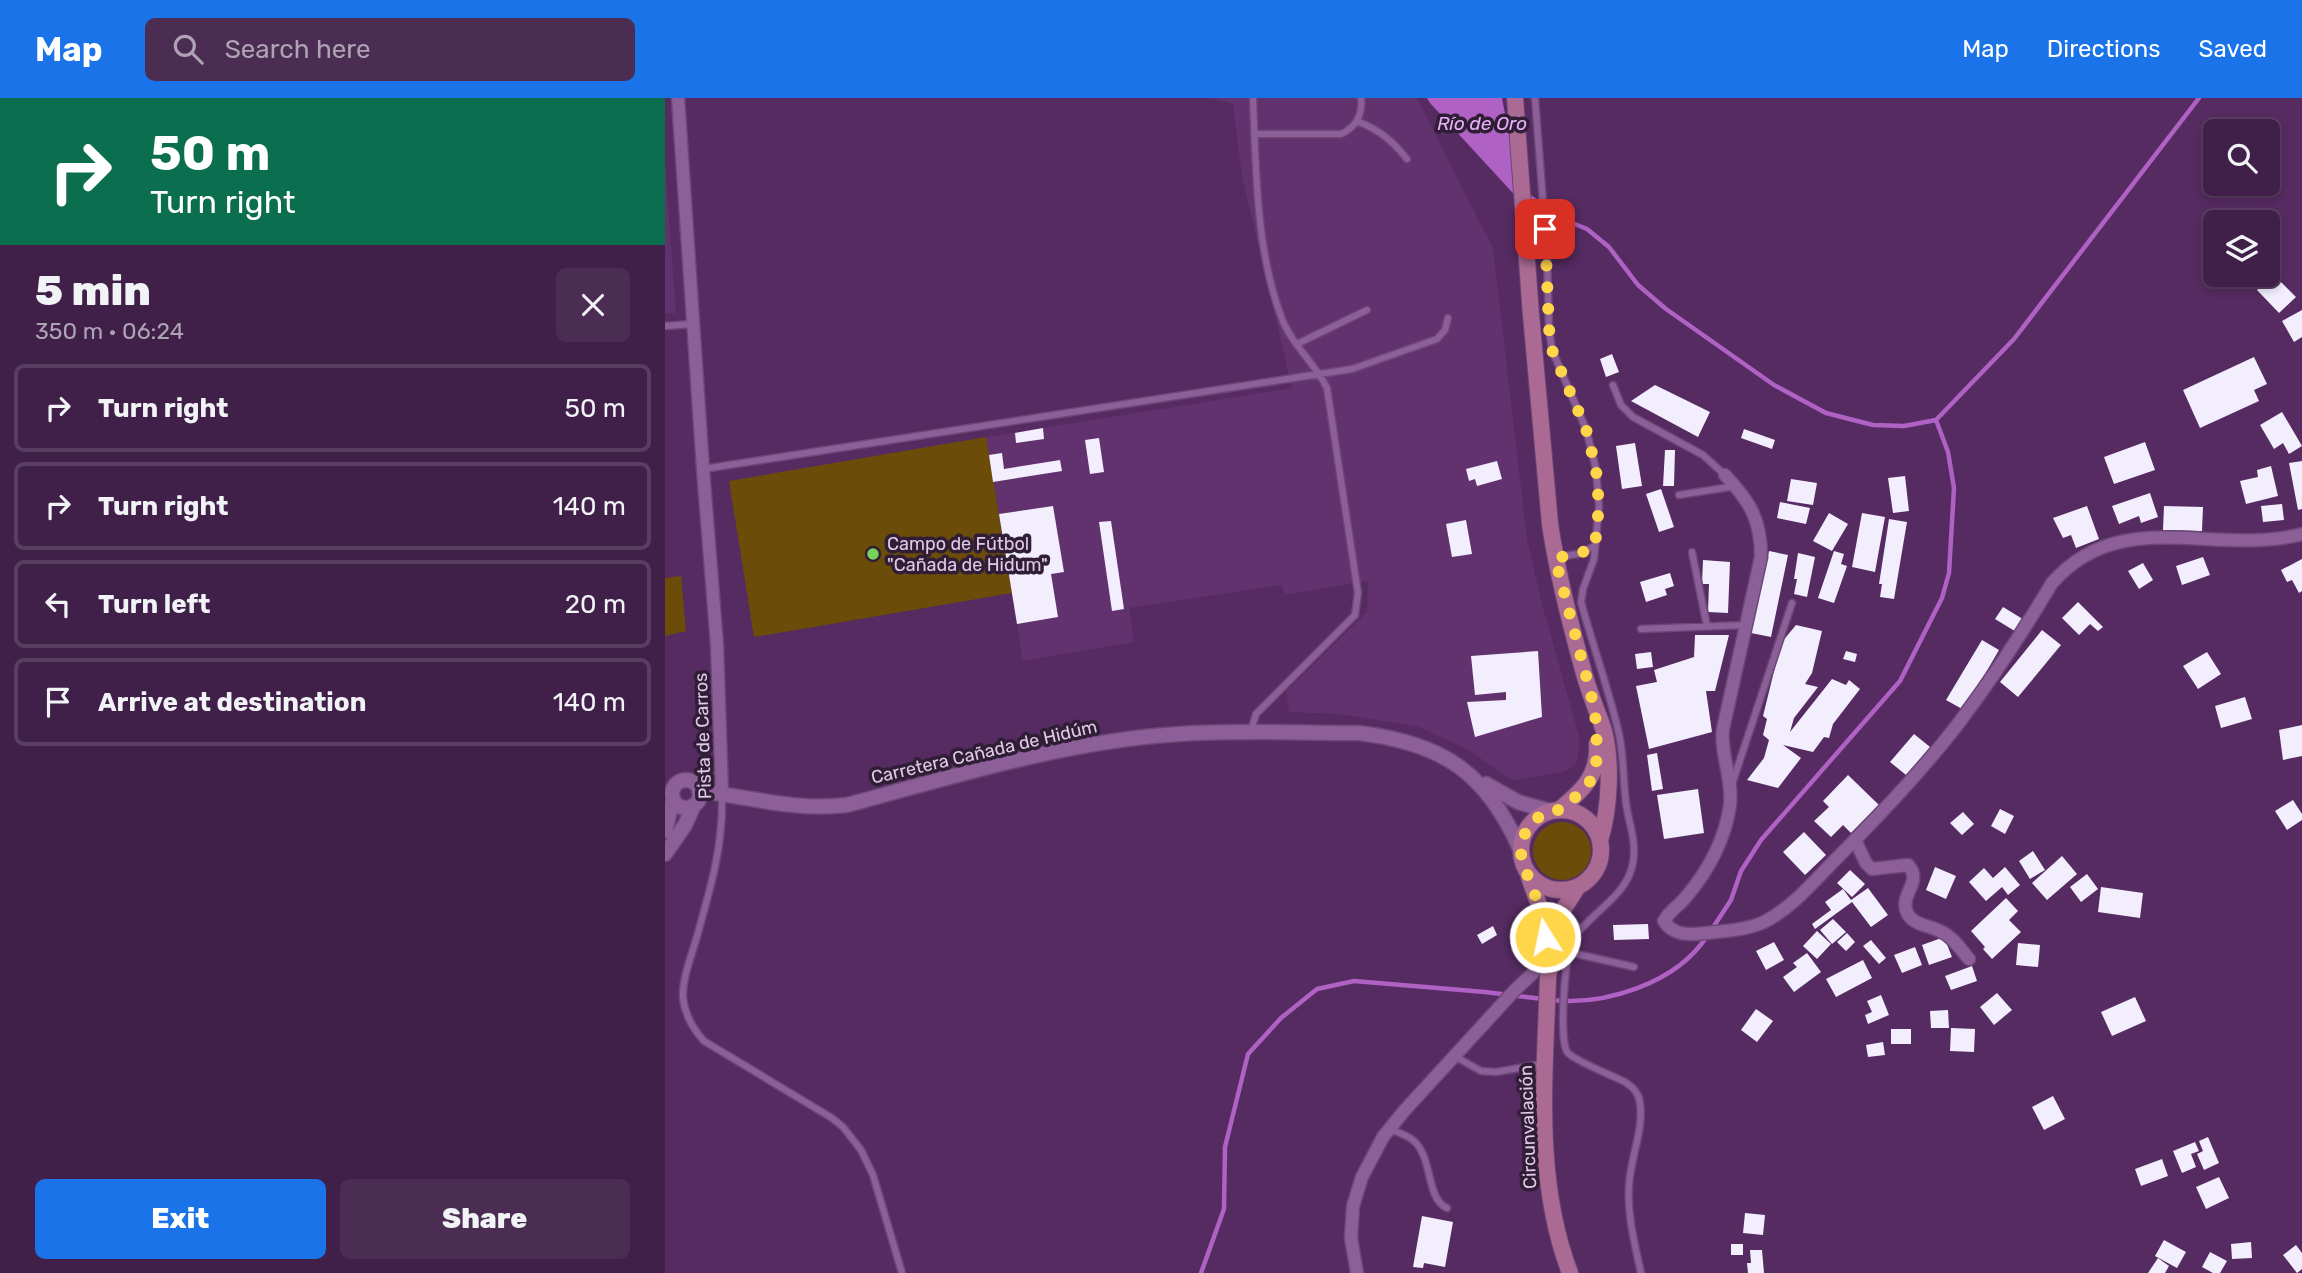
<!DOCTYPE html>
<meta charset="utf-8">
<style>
body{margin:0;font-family:Rubik,sans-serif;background:#4b2d53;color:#f1f3f6;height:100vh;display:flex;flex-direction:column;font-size:26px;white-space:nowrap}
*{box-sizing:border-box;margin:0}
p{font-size:23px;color:#aea3b4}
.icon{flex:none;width:38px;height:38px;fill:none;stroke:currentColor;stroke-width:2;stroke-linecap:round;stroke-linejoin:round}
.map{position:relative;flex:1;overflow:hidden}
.sheet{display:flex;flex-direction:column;background:#402049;width:665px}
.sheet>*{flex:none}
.hud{background:#0b6e4f;color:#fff;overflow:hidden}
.fabs{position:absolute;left:1538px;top:21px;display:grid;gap:14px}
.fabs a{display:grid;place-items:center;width:77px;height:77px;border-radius:10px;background:#402049;box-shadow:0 4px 10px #0003,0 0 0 2px #593e61;font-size:35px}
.pin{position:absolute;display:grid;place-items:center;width:60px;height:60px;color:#fff;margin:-30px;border-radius:14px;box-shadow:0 4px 10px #0006}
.me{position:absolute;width:77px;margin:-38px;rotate:350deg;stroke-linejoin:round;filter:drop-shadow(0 0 5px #0008)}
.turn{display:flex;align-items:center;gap:24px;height:147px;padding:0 35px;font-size:32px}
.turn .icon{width:91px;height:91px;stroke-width:2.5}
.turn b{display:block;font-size:49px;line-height:60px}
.round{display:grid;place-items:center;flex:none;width:74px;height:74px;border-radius:10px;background:#4b2d53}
.overview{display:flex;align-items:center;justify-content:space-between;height:119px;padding:0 35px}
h1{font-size:42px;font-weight:800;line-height:52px}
.cta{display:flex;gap:14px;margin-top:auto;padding:14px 35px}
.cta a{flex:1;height:80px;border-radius:10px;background:#1a73e8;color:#fff;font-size:28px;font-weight:800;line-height:80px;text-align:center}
.cta a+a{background:#4b2d53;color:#f1f3f6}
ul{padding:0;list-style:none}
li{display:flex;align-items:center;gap:21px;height:88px;margin:0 14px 10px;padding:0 21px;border:4px solid #593e61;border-radius:10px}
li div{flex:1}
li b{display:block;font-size:26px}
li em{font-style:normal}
header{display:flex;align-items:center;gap:42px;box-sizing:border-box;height:98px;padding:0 35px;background:#1a73e8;color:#fff}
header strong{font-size:33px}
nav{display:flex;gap:38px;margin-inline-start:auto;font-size:24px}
.search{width:490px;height:63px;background:#4b2d53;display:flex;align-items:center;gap:18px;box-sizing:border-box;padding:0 24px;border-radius:10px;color:#aea3b4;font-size:26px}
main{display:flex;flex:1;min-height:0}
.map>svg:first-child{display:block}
</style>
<header>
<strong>Map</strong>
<div class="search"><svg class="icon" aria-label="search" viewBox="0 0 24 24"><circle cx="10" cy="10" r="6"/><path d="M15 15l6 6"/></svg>Search here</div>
<nav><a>Map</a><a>Directions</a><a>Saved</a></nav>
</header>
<main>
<section class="sheet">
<div class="hud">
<div class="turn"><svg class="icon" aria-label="right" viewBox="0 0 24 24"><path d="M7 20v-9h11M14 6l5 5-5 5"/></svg><div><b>50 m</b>Turn right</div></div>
</div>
<div class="overview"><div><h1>5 min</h1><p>350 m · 06:24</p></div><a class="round"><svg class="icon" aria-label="close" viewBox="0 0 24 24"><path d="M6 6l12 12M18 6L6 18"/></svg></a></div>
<ul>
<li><svg class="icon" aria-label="right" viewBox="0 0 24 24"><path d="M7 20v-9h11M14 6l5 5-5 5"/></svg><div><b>Turn right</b></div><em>50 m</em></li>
<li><svg class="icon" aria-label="right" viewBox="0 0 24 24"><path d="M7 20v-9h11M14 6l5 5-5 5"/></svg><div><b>Turn right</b></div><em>140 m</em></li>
<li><svg class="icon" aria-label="left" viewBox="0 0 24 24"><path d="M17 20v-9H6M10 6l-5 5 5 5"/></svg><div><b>Turn left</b></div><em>20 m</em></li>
<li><svg class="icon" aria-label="arrive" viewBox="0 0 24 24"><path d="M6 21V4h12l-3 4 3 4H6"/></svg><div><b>Arrive at destination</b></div><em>140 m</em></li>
</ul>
<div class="cta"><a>Exit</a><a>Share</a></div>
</section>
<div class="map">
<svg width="1637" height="1175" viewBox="0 0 1637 1175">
<rect width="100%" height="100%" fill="#552b61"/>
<path fill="#61326e" d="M544 0H752L828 150 862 441 877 506 914 638V652L912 664 906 670 898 674 850 682 842 679 802 651 754 629 674 616 624 614 621 593 702 514 703 483 620 497 617 487 464 510 469 544 358 563 321 339 627 290 577 79 568 6Z
M0 64 11 215H0Z"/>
<path fill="#6c4c09" d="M321 339 347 495 89 539 64 383Z
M16 478 21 533 0 538V480Z
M868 753a29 29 0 1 1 58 0a29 29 0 1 1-58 0Z"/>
<path fill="#af61c4" d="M762 0H837L857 105 765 5Z"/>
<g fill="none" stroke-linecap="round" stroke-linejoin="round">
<path stroke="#af61c4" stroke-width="4.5" d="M862 97 895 120 922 131 944 149 973 187 1001 211 1109 287 1161 315 1208 327 1239 328 1271 322 1349 241 1534 0
M1047 831 1066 802 1076 773 1096 742 1235 583 1277 500 1284 475 1289 390 1283 354 1271 322
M886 902C940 908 1012 885 1042 838
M536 1175 559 1111 560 1049 583 956 616 920 652 891 689 883 820 894 878 901"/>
</g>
<path fill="#f2eefd" d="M1603 168 1609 173 1595 188 1584 177H1603Z
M1608 176 1631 199 1614 215 1592 192Z
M1637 212V239L1629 244 1617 223Z
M947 256 954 274 941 279 935 261Z
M1589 259 1602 286 1589 292 1594 303 1535 330 1518 292Z
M990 287 1045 314 1033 339 966 303Z
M1617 314 1637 348 1624 356 1618 345 1609 351 1595 327Z
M378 330 379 341 351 345 350 335Z
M1079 331 1110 342 1107 351 1076 340Z
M434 340 439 374 425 376 420 342Z
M1480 344 1490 372 1449 386 1439 359Z
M970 345 977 388 957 391 951 348Z
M1000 352H1010L1009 388H998Z
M337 355 339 371 395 362 397 373 328 384 324 357Z
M832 363 837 381 812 388 810 381 804 383 801 371Z
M1637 363V411L1633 412 1624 365Z
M1606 368 1613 398 1581 406 1575 383 1593 379 1592 372Z
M1240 378 1244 413 1228 415 1223 380Z
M1126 381 1152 385 1148 407 1122 403Z
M996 391 1009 429 994 434 981 396Z
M1485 395 1493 419 1476 425 1474 418 1454 426 1447 408Z
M1115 404 1145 410 1141 426 1112 420Z
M1617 406 1619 422 1598 424 1596 408Z
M388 408 399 474 386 476 393 519 352 526 334 416Z
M1422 408 1434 441 1411 450 1406 437 1398 440 1388 420Z
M1499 408 1538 409 1537 433 1498 432Z
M1164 415 1183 426 1167 453 1148 443Z
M1197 415 1220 419 1210 474 1187 469Z
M1224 421 1242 424 1229 501 1215 499 1217 486H1214Z
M801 422 807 456 787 459 781 426Z
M446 423 459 511 447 513 434 424Z
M1104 453 1123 457 1106 539 1086 535Z
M1169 453 1179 456 1176 466 1182 468 1169 505 1153 500Z
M1133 455 1150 459 1142 499 1129 496 1132 481H1129Z
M1538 459 1545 477 1517 487 1511 468Z
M1637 461V493L1634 495 1627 482 1622 484 1616 472Z
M1038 462 1065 464 1063 515 1043 514 1044 486H1037Z
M1478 465 1488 482 1474 491 1463 473Z
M1005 475 1009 488 1000 491 1002 497 981 504 975 484Z
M1413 504 1438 529 1433 533 1425 526 1414 537 1397 520Z
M1338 509 1361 523 1353 535 1330 521Z
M1131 527 1157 533 1147 575 1140 586 1153 589 1129 620 1125 634 1167 581 1181 587 1184 582 1195 591 1168 626 1164 640 1159 639 1148 654 1118 647 1136 660 1113 690 1082 682 1099 660 1104 642 1098 637 1102 621 1098 618 1116 545Z
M1377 532 1396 547 1353 599 1335 584Z
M1030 537H1064L1050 593H1041L1047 634 984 651 971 588 992 584 989 572 1029 559Z
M1317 542 1334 552 1299 612 1281 602Z
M873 553 877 619 810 639 802 604 841 602V594L810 597 806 558Z
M1181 553 1192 556 1190 564 1178 561Z
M986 554 988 569 972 571 970 556Z
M1542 554 1556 576 1533 591 1518 568Z
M1580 599 1587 621 1556 630 1550 608Z
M1637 627V658L1618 662 1614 632Z
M1249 636 1270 653 1246 681 1225 664Z
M992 655 998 691 987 693 982 657Z
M1183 677 1214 707 1186 735 1178 727 1166 739 1149 723 1164 709 1158 703Z
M1033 691 1039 735 999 741 992 697Z
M1628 702 1637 716V722L1622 732 1610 713Z
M1335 711 1349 718 1340 736 1326 728Z
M1298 714 1309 726 1297 737 1285 725Z
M1139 734 1161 757 1140 777 1118 754Z
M1368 753 1380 772 1365 781 1354 763Z
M1397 758 1412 776 1382 802 1367 785Z
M1270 769 1291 778 1281 801 1261 792Z
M1340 769 1355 787 1343 797 1337 789 1321 803 1304 784 1319 770 1328 780Z
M1185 772 1200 786 1187 799 1172 785Z
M1422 776 1433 791 1416 804 1405 789Z
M1436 789 1478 795 1475 820 1433 814Z
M1203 790 1223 817 1206 829 1187 804 1150 831 1147 826 1166 812 1160 804 1178 791 1186 802Z
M1341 800 1353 813 1344 822 1356 834 1327 861 1318 851 1320 849 1306 833Z
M1168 821 1181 834 1167 846 1155 832Z
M983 826 984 841 949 842 948 827Z
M828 828 832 837 817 846 812 837Z
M1152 833 1166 846 1152 861 1138 848Z
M1182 835 1190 844 1181 853 1172 844Z
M1279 839 1287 859 1264 867 1257 847Z
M1206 842 1221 860 1214 866 1198 848Z
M1109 844 1119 862 1101 872 1091 853Z
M1353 845 1375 847 1373 869 1351 867Z
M1250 849 1257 867 1237 875 1229 857Z
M1142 855 1156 874 1129 894 1118 879 1132 869 1128 865Z
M1198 862 1207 880 1171 899 1161 881Z
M1307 868 1312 883 1286 892 1280 878Z
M1332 895 1347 912 1329 927 1315 909Z
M1216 897 1224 917 1203 926 1200 917 1207 914 1202 903Z
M1470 899 1481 923 1447 938 1436 914Z
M1091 911 1108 923 1092 944 1076 932Z
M1283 912 1284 930H1266L1265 913Z
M1286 930 1310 931 1309 954 1285 953Z
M1226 931H1246V946H1226Z
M1218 944 1220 957 1203 959 1201 947Z
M1388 998 1400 1021 1379 1032 1367 1009Z
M1543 1039 1554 1065 1539 1072 1532 1056 1538 1053 1534 1043Z
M1530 1044 1534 1053 1526 1056 1531 1069 1517 1075 1508 1053Z
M1497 1061 1503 1078 1476 1088 1470 1071Z
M1554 1079 1564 1100 1541 1111 1531 1089Z
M1080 1115 1100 1117 1098 1137 1078 1135Z
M757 1118 788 1124 780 1169 759 1165 758 1170 748 1169Z
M1499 1142 1521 1154 1512 1170 1490 1158Z
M1586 1144 1587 1160 1567 1161 1566 1146Z
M1066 1146H1078V1157H1066Z
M1631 1147 1637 1155V1171L1632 1175 1618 1157Z
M1085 1152H1097L1099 1175H1083L1082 1165H1086Z
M1545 1154 1562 1163 1555 1175H1548L1537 1169Z
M1493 1160 1504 1168 1500 1175H1483Z"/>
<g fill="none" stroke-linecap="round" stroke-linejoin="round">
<g stroke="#6c4775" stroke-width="9">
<path id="service" d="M870 0 882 156 884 231 887 252 921 331 931 371 934 408 929 461 918 491 916 504C928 548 944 592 954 636 959 659 958 682 961 705 963 721 969 736 969 752 970 796 930 809 908 841 900 853 893 945 903 955 912 964 947 977 960 984 968 989 974 995 975 1005 979 1032 965 1061 964 1088 962 1117 970 1147 976 1175
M692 23C714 32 727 42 742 61
M590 36H676C691 29 698 16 696 0
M0 228 28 226
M632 246 702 212
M948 287 956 307 968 319 1038 357 1060 377
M38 371 687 271 772 241 780 232 783 220
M1014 397 1071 388
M1027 454 1042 528
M892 459 913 456 930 448
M976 531 1081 527
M586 633 591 616 690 517 693 495 662 290C650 265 625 245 616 218 591 151 591 71 588 0
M1067 686 1127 505
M57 698C58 746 47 785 34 831 29 852 17 878 18 900 20 917 28 931 39 943L167 1020 178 1029 196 1052 208 1077 237 1175
M898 816 916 831
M903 854 969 869
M789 958 816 973 831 974 877 966
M724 1031C732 1034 743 1037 749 1043 768 1060 761 1101 782 1110"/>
</g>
<g stroke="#6c4775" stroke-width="15">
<path id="minor" d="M13 0 38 371 52 547 57 696
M1060 377C1085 404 1096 421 1096 459L1058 631C1055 657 1068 680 1065 707 1060 742 1043 773 1021 799 1013 809 1005 812 999 823 1008 838 1025 837 1041 835 1061 833 1081 832 1099 824 1127 810 1149 783 1171 761 1215 717 1258 672 1296 622 1329 578 1359 532 1387 485 1456 406 1550 459 1637 436
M1190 742 1201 765 1207 771 1243 767C1258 783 1236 795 1241 812 1246 828 1265 827 1277 834 1288 839 1296 852 1304 861
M692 1175 686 1140 688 1108 697 1079 718 1039 739 1013 850 892 885 859 895 854H903"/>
</g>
<g stroke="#6c4775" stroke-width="17">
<path id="tertiary" d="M7 696a14 14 0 1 1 28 0a14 14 0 1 1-28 0Z
M821 686 853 704 885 713
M34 693C86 699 129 713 182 707 290 678 401 643 514 636 574 632 634 635 694 635 777 645 821 674 855 751
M0 733 8 702
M0 756 20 727 29 707"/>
</g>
<g stroke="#6c4775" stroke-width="18">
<path id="secondary" d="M850 0 866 217 885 426C892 474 904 521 917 568 922 588 929 606 936 624 948 656 945 710 935 742
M856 752a40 40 0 1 1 80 0a40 40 0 1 1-80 0Z
M894 712C917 693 934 678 932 646
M864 779 875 810 880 839
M889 839 896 815 912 790
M883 879C880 978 869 1081 905 1175"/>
</g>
<use href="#service" stroke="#8c5f98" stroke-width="6"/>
<use href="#minor" stroke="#8c5f98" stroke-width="12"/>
<use href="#tertiary" stroke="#8c5f98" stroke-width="14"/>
<use href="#secondary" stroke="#aa6a93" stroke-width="16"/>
<g stroke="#6c4775" stroke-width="18" stroke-linecap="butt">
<path id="secondary-bridge" d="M883 879 889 839"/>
</g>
<use href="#secondary-bridge" stroke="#aa6a93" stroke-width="16"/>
</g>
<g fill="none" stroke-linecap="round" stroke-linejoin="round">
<path stroke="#ffd54a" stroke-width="12" stroke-dasharray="0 21.6" d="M880 839 875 810 856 760 857 741 867 723 885 713 894 712 918 693 926 682 931 668 932 650 930 612 890 460 914 456 930 448 934 408 931 371 921 331 887 252 884 231 880 131"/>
</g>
<circle fill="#77d259" stroke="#301e36" stroke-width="2.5" cx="208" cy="456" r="7"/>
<g text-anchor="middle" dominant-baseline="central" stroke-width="7" stroke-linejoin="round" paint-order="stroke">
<g font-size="18" fill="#e1c9e8" stroke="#301e36" text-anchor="start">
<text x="222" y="446">Campo de Fútbol<tspan x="222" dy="21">"Cañada de Hidum"</tspan></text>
</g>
<g font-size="18" fill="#e1c9e8" stroke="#301e36">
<text transform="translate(38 638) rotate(-92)">Pista de Carros</text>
<text transform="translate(319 654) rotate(-13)">Carretera Cañada de Hidúm</text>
<text transform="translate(863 1029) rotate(-92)">Circunvalación</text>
</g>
<g font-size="19" font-style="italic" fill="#e8aff7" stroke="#301e36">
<text x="817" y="25">Río de Oro</text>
</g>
</g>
</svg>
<div class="fabs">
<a><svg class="icon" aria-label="search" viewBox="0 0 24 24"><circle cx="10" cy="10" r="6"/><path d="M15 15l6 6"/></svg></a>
<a><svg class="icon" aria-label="layers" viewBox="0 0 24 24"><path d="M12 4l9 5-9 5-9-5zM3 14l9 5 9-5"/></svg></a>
</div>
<div class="pin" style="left:880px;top:131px;background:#d93025"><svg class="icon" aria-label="arrive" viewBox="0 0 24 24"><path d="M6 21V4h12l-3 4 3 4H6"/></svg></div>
<svg class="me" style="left:880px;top:839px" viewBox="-20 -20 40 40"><circle r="17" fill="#ffd54a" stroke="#fff" stroke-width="3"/><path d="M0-11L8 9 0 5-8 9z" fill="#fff"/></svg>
</div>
</main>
